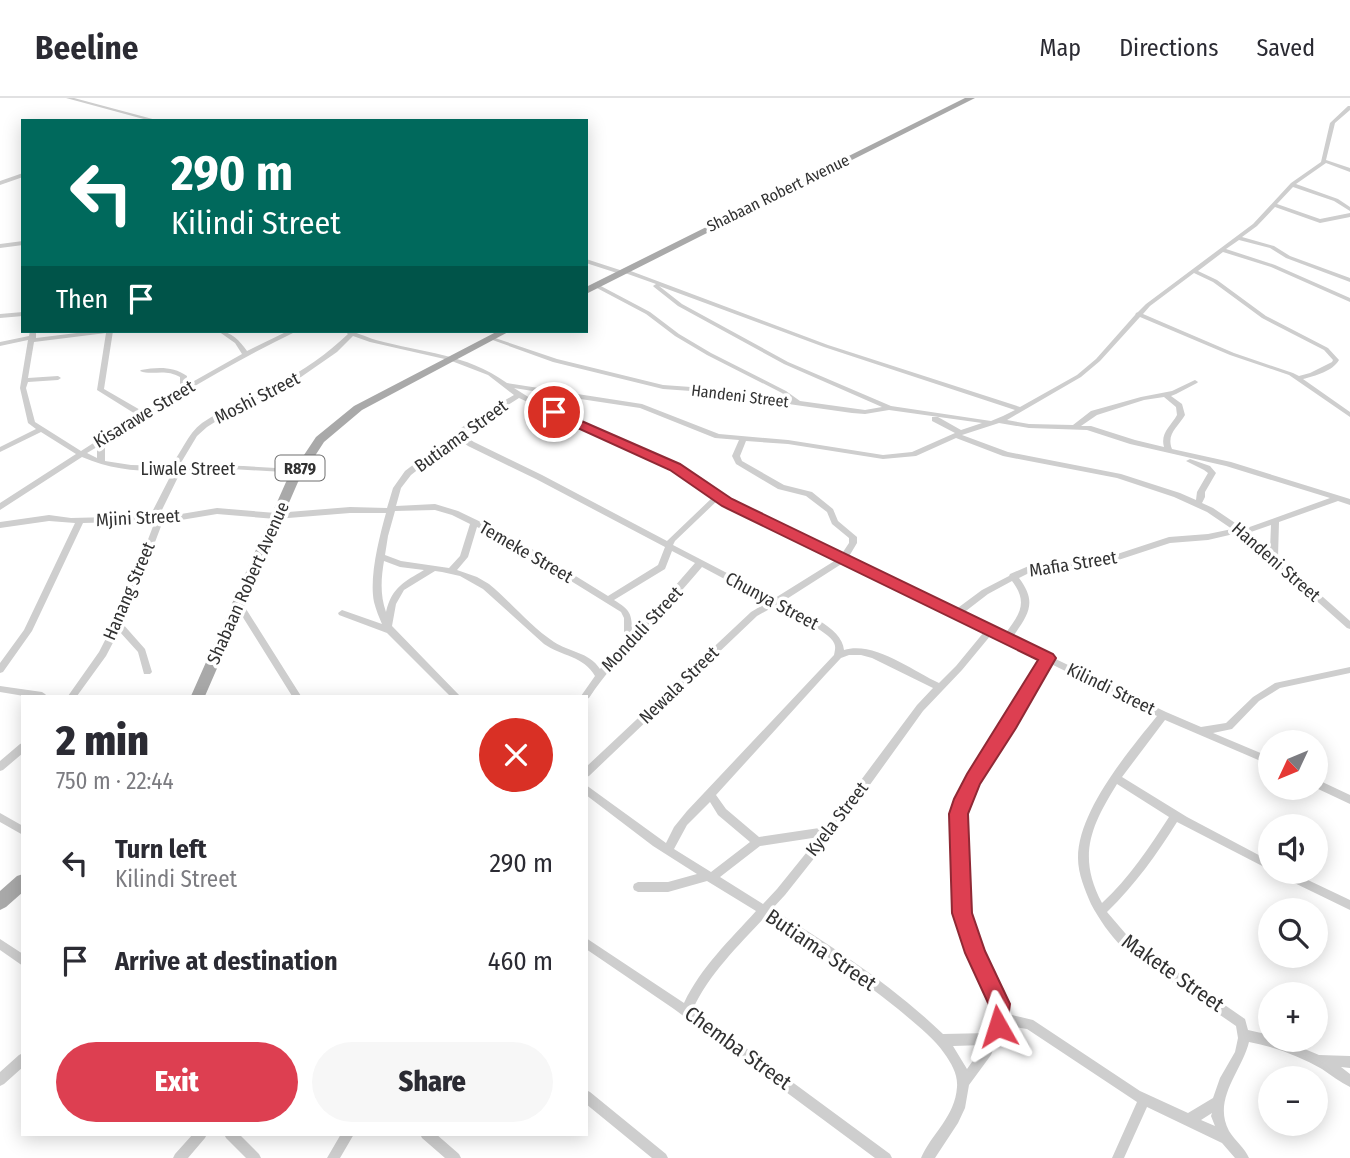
<!DOCTYPE html>
<meta charset="utf-8">
<style>
body{margin:0;font-family:"Fira Sans Condensed",sans-serif;background:#f7f7f7;color:#2b2b33;height:100vh;display:flex;flex-direction:column;font-size:26px;white-space:nowrap}
*{box-sizing:border-box;margin:0}
p{font-size:23px;color:#7c7c81}
.icon{flex:none;width:38px;height:38px;fill:none;stroke:currentColor;stroke-width:2;stroke-linecap:round;stroke-linejoin:round}
.map{position:relative;flex:1;overflow:hidden}
.details{position:absolute;left:21px;top:597px;width:567px;height:441px;display:flex;flex-direction:column;background:#fff;border-radius:0px;box-shadow:0 4px 18px #0003}
.details>*{flex:none}
.hud{position:absolute;left:21px;top:21px;width:567px;height:214px;border-radius:0px;box-shadow:0 4px 18px #0003;background:#00695c;color:#fff;overflow:hidden}
.needle{width:46px;rotate:226deg}
.tools{position:absolute;left:1258px;top:632px;display:grid;gap:14px}
.tools a{display:grid;place-items:center;width:70px;height:70px;border-radius:50%;background:#fff;box-shadow:0 4px 18px #0003;font-size:35px}
.pin{position:absolute;display:grid;place-items:center;width:60px;height:60px;color:#fff;margin:-30px;border:4px solid #fff;border-radius:50%;box-shadow:0 2px 7px #0007}
.me{position:absolute;width:77px;margin:-38px;rotate:354deg;stroke-linejoin:round;filter:drop-shadow(0 0 5px #0008)}
.turn{display:flex;align-items:center;gap:24px;height:147px;padding:0 35px;font-size:32px}
.turn .icon{width:91px;height:91px;stroke-width:2.5}
.turn b{display:block;font-size:49px;line-height:60px}
.then{display:flex;align-items:center;height:66px;padding:0 35px;background:#0003;gap:14px;font-size:26px}
.round{display:grid;place-items:center;flex:none;width:74px;height:74px;border-radius:37px;background:#f7f7f7}
.head{display:flex;align-items:center;justify-content:space-between;height:119px;padding:0 35px}
h1{font-size:42px;font-weight:800;line-height:52px}
.action{display:flex;gap:14px;margin-top:auto;padding:14px 35px}
.action a{flex:1;height:80px;border-radius:42px;background:#dd3f51;color:#fff;font-size:28px;font-weight:800;line-height:80px;text-align:center}
.action a+a{background:#f7f7f7;color:#2b2b33}
ul{padding:0;list-style:none}
li{display:flex;align-items:center;gap:21px;height:98px;padding:0 35px}
li div{flex:1}
li b{display:block;font-size:26px}
li em{font-style:normal}
header{display:flex;align-items:center;gap:42px;box-sizing:border-box;height:98px;padding:0 35px;background:#fff;border-bottom:2px solid #e1e1e2}
header strong{font-size:33px}
nav{display:flex;gap:38px;margin-inline-start:auto;font-size:24px}
.map>svg:first-child{display:block}
</style>
<header>
<strong>Beeline</strong>
<nav><a>Map</a><a>Directions</a><a>Saved</a></nav>
</header>
<div class="map">
<svg width="1350" height="1060" viewBox="0 0 1350 1060">
<rect width="100%" height="100%" fill="#fff"/>
<g fill="none" stroke-linecap="round" stroke-linejoin="round">
<path fill="#cecece" fill-rule="evenodd" d="M66 0H74L160 23H151Z
M1348 8H1350V12L1335 25 1326 62 1350 70V74L1326 65 1296 86 1338 101 1350 109V113L1334 103 1293 89 1277 106 1320 121 1350 115V119L1320 125 1275 109 1257 128 1242 139 1274 148 1290 158 1350 180V184L1286 160 1270 150 1239 142 1226 151 1275 167 1350 200V204L1271 169 1223 154 1198 173 1217 182 1266 218 1328 250 1339 262C1333 273 1315 278 1303 281L1350 314V319L1289 277 1230 257 1140 219 1100 263 1081 279 1007 322 1029 326 1073 327 1091 313 1141 299 1172 293 1195 282 1198 284 1197 285 1176 296 1171 298 1182 306 1185 317C1178 329 1166 336 1172 351L1231 364 1350 401V407L1338 403 1279 424 1278 459 1350 523V531L1347 530 1274 465 1271 464 1270 461 1254 447 1238 435 1208 442 1170 445 1100 468 1033 473 1019 480C1038 505 1028 517 1012 540L1166 614 1201 629 1226 625 1253 599 1275 585 1350 569V575L1280 590 1259 603 1232 631 1213 635 1270 659V667L1165 622 1122 679 1187 719 1270 763V772L1177 724C1157 756 1135 787 1107 814L1131 842 1245 921 1248 932 1270 937V942H1283L1319 957 1350 958V970L1341 969 1350 976V989C1340 984 1331 977 1322 971 1299 958 1275 949 1249 944 1242 973 1212 1001 1229 1033 1235 1043 1245 1050 1249 1060H1235L1222 1045 1147 1009 1124 1060H1112L1137 1004 1027 931 1009 928 1002 931 991 957 969 987 965 1010 958 1025 935 1060H921C932 1035 955 1019 957 989 958 977 952 966 944 955 934 940 912 923 898 911 856 877 811 847 765 819 739 847 709 876 693 911L890 1056 892 1060H875L674 911 586 851V840L684 905C701 869 730 842 756 813L707 783 668 794H638L634 792 633 789 634 786 638 784H668L697 776 653 748 586 697V687L666 745 674 729 687 713 834 557C835 552 836 549 834 545 829 533 788 515 775 508L757 518 589 678 586 679V669L751 514 768 504 702 469C665 514 621 552 589 600L586 601V598H581L595 578C584 558 561 558 544 546L483 491 460 478 442 474 435 473 404 492 396 506 392 528 460 598H450L387 535 339 517 338 515 342 512 382 526C379 519 376 512 374 504 369 480 379 440 386 415H350L276 421 217 416 175 423H163L132 505 122 525 145 551 152 574 150 576H144L138 554 119 533 106 558 77 598H68L99 554 124 505 155 423 83 425 32 533 3 574 0 575V565L24 532 75 425 49 423 0 430V424L49 417 71 420 150 418 173 373C141 374 112 372 82 359L0 412V405L76 356 41 334 0 354V349L36 331 28 325 20 290 28 242 0 248V244L29 238 30 233H36V240L93 233H113L104 291 142 313 180 291V279C164 270 153 278 140 273L141 272C157 269 173 268 187 278V287L242 256 235 245 218 233C231 233 240 243 247 253L288 233H296L295 234C229 266 166 304 105 344V363L131 367 170 368C182 355 187 336 202 325 225 309 253 298 278 286 304 272 327 256 348 236L344 233C356 233 365 239 376 242 423 255 465 255 507 285L642 306 719 336 788 342 883 357 912 354 955 335 932 323V319H938L961 332 982 325 889 312 865 316 852 315 705 294 663 291 553 264 487 240 490 238 492 239 557 261 663 287 705 290 790 302 782 295 707 257 675 238 646 216 595 189V187L597 186 650 214 679 236 711 255 786 293 800 303 865 312 882 309 784 266 678 208 654 189 653 188 656 186 625 175 624 176H620L586 165V161L623 173 624 172H628L828 247 1020 309 1077 277 1096 261 1135 217 1136 215 1138 214 1146 206 1253 126 1291 85 1321 64 1330 25ZM1194 175 1213 184 1262 220 1324 252 1333 262 1332 264 1310 275 1299 278 1293 275 1234 255 1143 216 1150 208ZM659 188 824 249 1015 312 1003 318 991 323 891 308 788 264 682 206ZM106 235 97 292 137 317 81 353 35 324 26 290 28 284 58 282 61 280 58 278 28 280 34 244ZM353 238 370 244 449 262 488 277 514 297 473 321 405 373 393 390 387 410 350 409 276 415 217 410 175 417 159 418 181 373 231 371 301 375 302 373 301 371H298C258 369 219 366 179 368L197 338 207 329 226 317 301 279 337 254ZM514 290 545 295 530 300ZM554 297 640 310 715 340 739 342 732 358 736 366 778 391 806 398 827 414 832 426 849 440V445L841 457 746 411 678 367 536 303ZM1164 299 1176 309 1177 317C1171 328 1160 335 1164 349L1135 342 1091 328H1081L1097 317 1144 302ZM519 300 672 371 714 398 667 443 542 377 474 344 463 337 479 325ZM999 325 1029 330 1087 332 1130 346 1226 368 1330 400 1244 431 1213 410 1202 405 1205 399V394L1216 375 1210 368 1190 361 1186 363 1204 372 1208 375 1197 394 1196 402 1180 395 1121 376 1008 354 962 337ZM458 340 468 348 536 381 665 449 658 467 608 498 514 440 458 413 435 406 396 408 401 390 411 377ZM956 340 1003 358 1117 380 1174 399 1207 414 1232 431 1208 436 1169 439 1099 462 1031 467 1010 476 1009 478 982 492 955 512 848 460 857 445V439L838 423 833 411 812 394 784 387 742 363 740 358 746 343 788 346 883 361 916 358ZM97 349V360L87 355ZM719 401 740 415 836 462 775 500 673 447 675 443ZM435 412 452 417 470 426 460 458 449 470 401 463 385 457 388 438 395 413ZM1271 427 1270 452 1248 435ZM477 429 508 444 621 514 624 520V543L600 571C589 554 569 554 554 544 530 528 511 504 489 486L477 479 457 472 468 459ZM672 453 695 465 668 496 632 534C632 515 630 512 614 502L665 471ZM384 463 400 469 424 472C404 484 392 489 386 514 380 497 381 481 384 463ZM843 465 984 534 956 568 939 585C912 573 875 543 844 552 842 528 801 514 782 504ZM1012 483C1029 505 1019 517 1005 536L962 516 988 496ZM991 537 1041 562 1007 623 970 678 958 701 954 717 957 815 969 855 994 906 993 925 989 935 943 936C892 887 832 848 772 811L785 797 846 720 923 613 962 572ZM849 557H861L872 560 933 590 917 607 826 729 759 739 726 711 716 697 826 576 841 560ZM1049 565 1157 618C1128 654 1078 713 1078 760 1078 776 1085 792 1091 806 1099 821 1110 837 1122 849 1133 858 1146 865 1157 873 1183 892 1210 910 1236 928L1238 940 1235 954 1220 980 1213 1000 1188 1015 1140 993 1033 922 1008 916 1005 918 1006 906 980 854 967 815 964 717 968 701 977 684 1013 629ZM1117 686 1169 719C1149 750 1129 780 1102 805 1077 758 1091 728 1117 686ZM710 704 718 717 750 744 711 774 674 751 687 727ZM819 739 777 791 763 806 720 779 760 748ZM984 947 967 971 953 948ZM1212 1015 1211 1018 1215 1028 1201 1022Z
M23 75V79L0 87V83Z
M23 143V147L0 150V146Z
M23 214V218L0 220V216Z
M238 502 241 503 301 598H292L234 505Z
M0 588 42 594 45 596 47 598H24L0 594Z
M23 645V655L3 672 0 673V663L20 646Z
M1316 681 1350 697V706L1316 690Z
M0 715 23 728V737L0 724Z
M1277 774H1291L1350 802V812L1278 777Z
M0 841 23 856V868L0 852Z
M23 955V969L4 986 0 988V974L19 957Z
M586 992 590 994 666 1056 668 1060H652L586 1006Z
M193 1036H207L205 1040 188 1060H173L175 1056Z
M224 1036H239L259 1056 261 1060H246L226 1040Z
M341 1036H354L340 1060H327Z
M420 1036H436L459 1056 461 1060H445L422 1040Z"/>
<path fill="#a9a9a9" fill-rule="evenodd" d="M965 0H975L586 196V189Z
M498 233H510L362 312 324 344 298 384 205 598H191L286 384 316 339 354 308Z
M23 776V794L6 809 0 812V793L17 778Z"/>
</g>
<path fill="#dd3f51" stroke="#902935" stroke-width="2" d="M554 311 680 366 732 401 1053 556 1056 560 1016 630 980 686 968 716 972 815 985 853 1010 906 1006 935 998 938 991 935 987 928 989 907 965 855 952 815 949 716 954 701 967 676 1038 562 722 408 670 372 549 317 547 314Z"/>
<g text-anchor="middle" dominant-baseline="central" stroke-width="7" stroke-linejoin="round" paint-order="stroke">
<g font-size="16" fill="#313131" stroke="#fff">
<text transform="translate(778 95) rotate(-26)">Shabaan Robert Avenue</text>
<text transform="translate(740 298) rotate(7)">Handeni Street</text>
</g>
<rect fill="#fff" stroke="#6f6f6f" stroke-width="2" x="275.5" y="357.5" width="49" height="25" rx="5"/>
<g font-size="16" font-weight="bold" fill="#313131">
<text x="300" y="370">R879</text>
</g>
<g font-size="18" fill="#313131" stroke="#fff">
<text transform="translate(257 300) rotate(-27)">Moshi Street</text>
<text transform="translate(144 316) rotate(-31)">Kisarawe Street</text>
<text transform="translate(461 338) rotate(-36)">Butiama Street</text>
<text x="188" y="371">Liwale Street</text>
<text transform="translate(138 420) rotate(-3)">Mjini Street</text>
<text transform="translate(526 454) rotate(30)">Temeke Street</text>
<text transform="translate(1276 464) rotate(41)">Handeni Street</text>
<text transform="translate(1073 466) rotate(-9)">Mafia Street</text>
<text transform="translate(248 485) rotate(-66)">Shabaan Robert Avenue</text>
<text transform="translate(129 493) rotate(-67)">Hanang Street</text>
<text transform="translate(772 503) rotate(28)">Chunya Street</text>
<text transform="translate(642 531) rotate(-47)">Monduli Street</text>
<text transform="translate(679 587) rotate(-44)">Newala Street</text>
<text transform="translate(1111 591) rotate(26)">Kilindi Street</text>
<text transform="translate(837 721) rotate(-52)">Kyela Street</text>
</g>
<g font-size="21" fill="#313131" stroke="#fff">
<text transform="translate(821 852) rotate(34)">Butiama Street</text>
<text transform="translate(1173 875) rotate(35)">Makete Street</text>
<text transform="translate(738 950) rotate(36)">Chemba Street</text>
</g>
</g>
</svg>
<div class="tools">
<a><svg class="needle" viewBox="-14 -14 28 28"><path d="M0-13l5 13h-10z" fill="#e53935"/><path d="M0 13l5-13h-10z" fill="#7c7c81"/></svg></a>
<a><svg class="icon" aria-label="sound" viewBox="0 0 24 24"><path d="M4 9h4l5-4v14l-5-4H4zM17 9q2 3 0 6"/></svg></a>
<a><svg class="icon" aria-label="search" viewBox="0 0 24 24"><circle cx="10" cy="10" r="6"/><path d="M15 15l6 6"/></svg></a>
<a>+</a>
<a>−</a>
</div>
<div class="pin" style="left:554px;top:314px;background:#d93025"><svg class="icon" aria-label="arrive" viewBox="0 0 24 24"><path d="M6 21V4h12l-3 4 3 4H6"/></svg></div>
<svg class="me" style="left:998px;top:928px" viewBox="-20 -20 40 40"><path d="M0-17L14 15 0 8-14 15z" fill="#dd3f51" stroke="#fff" stroke-width="4"/></svg>
<div class="hud">
<div class="turn"><svg class="icon" aria-label="left" viewBox="0 0 24 24"><path d="M17 20v-9H6M10 6l-5 5 5 5"/></svg><div><b>290 m</b>Kilindi Street</div></div>
<div class="then">Then<svg class="icon" aria-label="arrive" viewBox="0 0 24 24"><path d="M6 21V4h12l-3 4 3 4H6"/></svg></div>
</div>
<section class="details">
<div class="head"><div><h1>2 min</h1><p>750 m · 22:44</p></div><a class="round" style="background:#d93025;color:#fff"><svg class="icon" aria-label="close" viewBox="0 0 24 24"><path d="M6 6l12 12M18 6L6 18"/></svg></a></div>
<ul>
<li><svg class="icon" aria-label="left" viewBox="0 0 24 24"><path d="M17 20v-9H6M10 6l-5 5 5 5"/></svg><div><b>Turn left</b><p>Kilindi Street</p></div><em>290 m</em></li>
<li><svg class="icon" aria-label="arrive" viewBox="0 0 24 24"><path d="M6 21V4h12l-3 4 3 4H6"/></svg><div><b>Arrive at destination</b></div><em>460 m</em></li>
</ul>
<div class="action"><a>Exit</a><a>Share</a></div>
</section>
</div>
